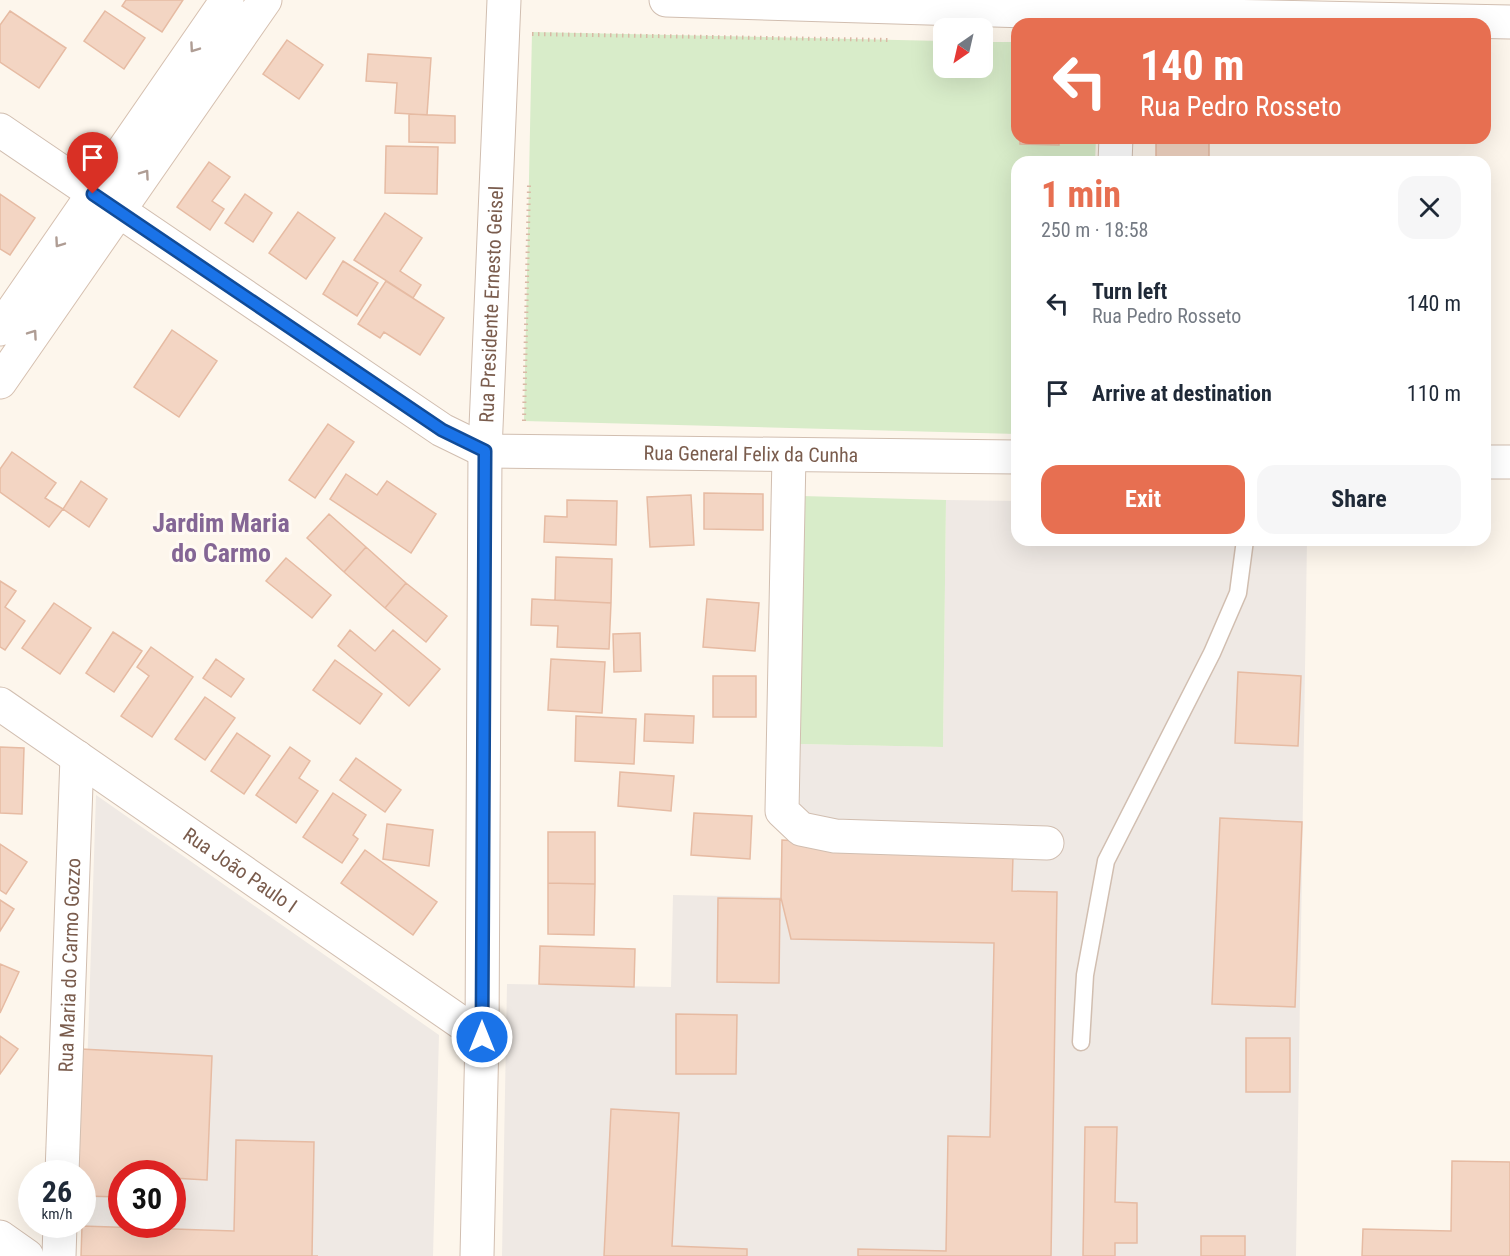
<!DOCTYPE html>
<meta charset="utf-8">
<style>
body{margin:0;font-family:"Roboto Condensed",sans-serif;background:#f6f6f7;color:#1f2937;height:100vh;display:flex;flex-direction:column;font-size:22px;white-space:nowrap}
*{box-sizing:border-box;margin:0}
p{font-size:20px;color:#747a83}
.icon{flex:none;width:33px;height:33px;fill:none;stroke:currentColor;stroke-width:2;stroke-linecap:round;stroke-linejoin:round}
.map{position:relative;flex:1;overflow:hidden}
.details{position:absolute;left:1011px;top:156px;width:480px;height:390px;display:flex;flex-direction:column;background:#fff;border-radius:18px;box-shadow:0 6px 24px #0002}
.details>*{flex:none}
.banner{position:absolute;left:1011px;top:18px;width:480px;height:126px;border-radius:18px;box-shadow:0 6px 24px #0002;background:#e76f51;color:#fff;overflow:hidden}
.needle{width:39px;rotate:214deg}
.buttons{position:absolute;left:933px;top:18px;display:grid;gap:12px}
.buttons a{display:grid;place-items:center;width:60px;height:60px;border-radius:12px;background:#fff;box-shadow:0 6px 24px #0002;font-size:30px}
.speed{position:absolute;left:18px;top:1160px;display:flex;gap:12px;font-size:30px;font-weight:700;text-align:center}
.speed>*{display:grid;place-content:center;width:78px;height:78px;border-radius:50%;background:#fff;box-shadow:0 6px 24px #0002;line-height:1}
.speed small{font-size:15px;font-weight:400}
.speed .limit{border:9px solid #d22;background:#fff;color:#111}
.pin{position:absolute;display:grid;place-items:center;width:51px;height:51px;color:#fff;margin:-62px -26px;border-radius:50% 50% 50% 0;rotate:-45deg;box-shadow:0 0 6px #0007}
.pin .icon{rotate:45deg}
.me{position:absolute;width:66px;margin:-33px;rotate:0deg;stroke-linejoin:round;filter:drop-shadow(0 0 4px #0008)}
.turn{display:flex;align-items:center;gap:21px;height:126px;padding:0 30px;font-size:27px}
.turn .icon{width:78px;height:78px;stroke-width:2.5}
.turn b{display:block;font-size:42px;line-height:51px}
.round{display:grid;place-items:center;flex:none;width:63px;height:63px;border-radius:18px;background:#f6f6f7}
.overview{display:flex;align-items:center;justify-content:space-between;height:102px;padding:0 30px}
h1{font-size:36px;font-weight:700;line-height:45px;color:#e76f51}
.primary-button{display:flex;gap:12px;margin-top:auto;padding:12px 30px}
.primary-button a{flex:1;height:69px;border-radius:18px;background:#e76f51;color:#fff;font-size:24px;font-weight:700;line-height:69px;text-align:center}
.primary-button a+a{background:#f6f6f7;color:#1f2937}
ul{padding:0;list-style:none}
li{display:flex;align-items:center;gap:18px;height:90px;padding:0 30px}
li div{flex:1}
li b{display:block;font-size:22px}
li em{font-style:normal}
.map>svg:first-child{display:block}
</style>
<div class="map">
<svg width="1510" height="1256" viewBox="0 0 1510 1256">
<rect width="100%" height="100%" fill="#fdf6ec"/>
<path fill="#efe9e4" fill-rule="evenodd" d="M946 500 1017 501V540H1307L1296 1256H502L507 984 671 987 673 895 781 897 782 840 799 839 800 744 943 747Z
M96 795 439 1035 433 1256H81ZM122 1173H172V1224H122Z"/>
<path fill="#d8ecc9" d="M532 32 943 41 944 68H982L983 42H1017V138H1096L1095 162H1017V434L524 421Z
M802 496 946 500 943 747 800 744Z"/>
<path fill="#f3d5c3" stroke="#e6bba3" stroke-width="1.5" d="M126 0H183L162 32 122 6Z
M10 11 66 48 39 88 0 62V25Z
M105 11 145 38 124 69 84 41Z
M287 40 323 65 299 99 263 74Z
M368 54 431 58 427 115 395 113 397 83 366 81Z
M409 114 455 116V143L409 142Z
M1020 138H1059V145L1020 144Z
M1156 138H1209V160L1156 159Z
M386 146 438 147 437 194 385 193Z
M209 162 230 177 212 201 224 209 210 230 177 207Z
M0 194 35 218 10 255 0 249Z
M245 194 272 213 253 242 225 223Z
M298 212 335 238 306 279 269 253Z
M385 213 422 238 400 271 421 285 413 298 354 260Z
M343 261 378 283 357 316 323 294Z
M386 281 444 318 420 355 384 332 380 338 358 324Z
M172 330 217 361 179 417 134 387Z
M328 424 354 442 315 498 289 480Z
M12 452 56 483 45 498 63 509 49 527 0 492V469Z
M346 474 377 495 387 481 436 514 411 553 330 499Z
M81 481 107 499 89 527 63 509Z
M704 493 763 494V530L704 529Z
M691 495 694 545 650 547 647 497Z
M567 500 617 501 616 545 544 542 545 516 567 517Z
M329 514 366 547 344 572 307 538Z
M366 547 406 583 385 608 344 572Z
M556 557 612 559 611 603 555 600Z
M286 558 331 595 312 618 266 581Z
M0 581 16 591 5 607 25 621 5 650 0 647Z
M406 583 447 616 426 642 385 608Z
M532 599 611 603 609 649 557 647 558 626 531 625Z
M707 599 759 603 755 651 703 647Z
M54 603 91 628 60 674 22 648Z
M350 630 375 651 393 630 440 669 409 706 338 646Z
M113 632 142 651 114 692 86 673Z
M640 633 641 671 614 672 613 634Z
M151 647 193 677 152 737 121 716 149 676 137 667Z
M216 659 244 679 231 697 203 678Z
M551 659 605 662 602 713 548 710Z
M335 660 382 694 360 724 313 690Z
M1238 672 1301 676 1298 746 1235 743Z
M713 676H756V717H713Z
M205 697 235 718 205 760 175 739Z
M645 714 694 716 693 743 644 741Z
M576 716 636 719 634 764 575 761Z
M237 733 270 756 244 794 211 771Z
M0 747 24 748 22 814 0 813Z
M290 747 310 761 299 778 318 791 296 823 256 795Z
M356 758 401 790 385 812 340 780Z
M620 772 674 776 671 811 618 806Z
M333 793 366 815 353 835 358 839 342 863 303 837Z
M694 813 752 816 750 859 691 855Z
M1220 818 1302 822 1295 1007 1212 1004Z
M387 824 433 830 429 866 383 859Z
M548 832H595V884L548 883Z
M782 840 1013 855 1012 891 1057 892 1051 1256H858V1249L946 1251 948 1136 990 1137 994 943 791 939 781 898Z
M0 844 27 862 6 894 0 890Z
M365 850 437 902 413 935 341 883Z
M548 883 595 884 594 935 548 934Z
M718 898 780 899 779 983 717 982Z
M0 900 14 909 0 931Z
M540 946 635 949 634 987 539 984Z
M0 964 19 972 0 1013Z
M676 1014 737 1015 736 1074H676Z
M0 1036 18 1049 0 1074Z
M1246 1038H1290V1092H1246Z
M81 1049 212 1056 207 1180 172 1178V1173H122V1197L82 1196V1173H75Z
M611 1109 679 1113 672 1246 747 1249V1256H604Z
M1085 1127H1117L1115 1202 1137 1203V1243H1115V1256H1083Z
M236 1140 314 1142 312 1256H318H81L82 1226 234 1231Z
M1452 1161 1510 1162V1256H1362L1363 1229 1451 1231Z
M1201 1236H1245V1256H1201Z"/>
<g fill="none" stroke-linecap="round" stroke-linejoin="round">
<g stroke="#d1beb0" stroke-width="19">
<path id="lane" d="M1081 1042 1085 975 1106 861 1212 653 1238 593 1245 540"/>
</g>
<g stroke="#d1beb0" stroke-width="35">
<g id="street">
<path d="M666 0 1121 14 1510 22"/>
<path id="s1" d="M0 130 442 430 485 451 1017 457"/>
<path d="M1115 162 1116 138"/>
<path d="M789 455 782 811 801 829 835 836 1047 843"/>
<path d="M1485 462H1510"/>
<path id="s2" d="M0 704 482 1037"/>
<path id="s3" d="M62 1173 77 757"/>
<path d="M0 1237 27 1256"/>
<path d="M59 1256 60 1224"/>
<path id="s4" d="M477 1256 482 1037 485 451 504 0"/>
</g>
</g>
<g stroke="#d6c0b0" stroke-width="35">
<path id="secondary" d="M0 329 227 0
M0 382 265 0"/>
</g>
<path stroke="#d9b8a5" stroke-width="4" stroke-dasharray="1.5 4.5" stroke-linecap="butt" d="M532 34 889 40
M524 421 529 185"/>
<use href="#lane" stroke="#fff" stroke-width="16"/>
<use href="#street" stroke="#fff" stroke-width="33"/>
<use href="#secondary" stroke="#fff" stroke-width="33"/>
</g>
<defs><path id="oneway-chevron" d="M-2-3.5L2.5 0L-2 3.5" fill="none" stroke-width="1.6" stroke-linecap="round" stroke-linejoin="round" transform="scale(1.5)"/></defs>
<g stroke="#af9d94">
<use href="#oneway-chevron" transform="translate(194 48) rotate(125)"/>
<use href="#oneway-chevron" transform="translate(145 174) rotate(-55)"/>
<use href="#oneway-chevron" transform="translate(59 243) rotate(125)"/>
<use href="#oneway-chevron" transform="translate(33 334) rotate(-55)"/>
</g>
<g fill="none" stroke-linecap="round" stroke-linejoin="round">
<g stroke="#114b97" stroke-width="15">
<path id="route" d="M93 194 442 430 485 451 482 1037"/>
</g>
<use href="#route" stroke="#1a73e8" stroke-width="10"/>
</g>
<g text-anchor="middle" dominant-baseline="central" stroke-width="6" stroke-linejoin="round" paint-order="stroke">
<g font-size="20" fill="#7a5c4d" stroke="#fffaf3">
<text stroke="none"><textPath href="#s4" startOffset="952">Rua Presidente Ernesto Geisel</textPath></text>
<text stroke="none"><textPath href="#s1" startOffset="848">Rua General Felix da Cunha</textPath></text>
<text stroke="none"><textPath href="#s2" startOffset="292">Rua João Paulo I</textPath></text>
<text stroke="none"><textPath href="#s3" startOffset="208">Rua Maria do Carmo Gozzo</textPath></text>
</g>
<g font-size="26" font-weight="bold" fill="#846695" stroke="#fffaf3">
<text x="221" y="523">Jardim Maria<tspan x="221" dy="30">do Carmo</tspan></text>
</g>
</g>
</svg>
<div class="buttons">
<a><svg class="needle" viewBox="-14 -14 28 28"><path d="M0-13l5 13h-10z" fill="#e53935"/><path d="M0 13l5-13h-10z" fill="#747a83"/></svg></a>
</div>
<div class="speed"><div>26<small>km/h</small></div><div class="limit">30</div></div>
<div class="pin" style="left:93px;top:194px;background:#d93025"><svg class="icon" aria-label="arrive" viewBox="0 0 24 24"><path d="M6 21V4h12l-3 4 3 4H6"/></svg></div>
<svg class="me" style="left:482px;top:1037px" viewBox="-20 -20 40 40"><circle r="17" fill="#1a73e8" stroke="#fff" stroke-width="3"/><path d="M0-11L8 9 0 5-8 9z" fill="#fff"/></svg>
<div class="banner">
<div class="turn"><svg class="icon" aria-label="left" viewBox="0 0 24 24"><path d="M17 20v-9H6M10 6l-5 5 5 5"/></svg><div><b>140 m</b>Rua Pedro Rosseto</div></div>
</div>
<section class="details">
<div class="overview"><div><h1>1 min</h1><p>250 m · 18:58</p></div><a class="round"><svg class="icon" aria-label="close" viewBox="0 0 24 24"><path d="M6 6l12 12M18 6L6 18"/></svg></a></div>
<ul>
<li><svg class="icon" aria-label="left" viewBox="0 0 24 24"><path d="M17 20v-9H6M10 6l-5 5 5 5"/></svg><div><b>Turn left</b><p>Rua Pedro Rosseto</p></div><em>140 m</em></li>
<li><svg class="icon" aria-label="arrive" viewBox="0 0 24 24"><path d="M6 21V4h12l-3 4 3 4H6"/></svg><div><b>Arrive at destination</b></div><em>110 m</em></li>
</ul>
<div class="primary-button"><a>Exit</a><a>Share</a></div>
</section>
</div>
